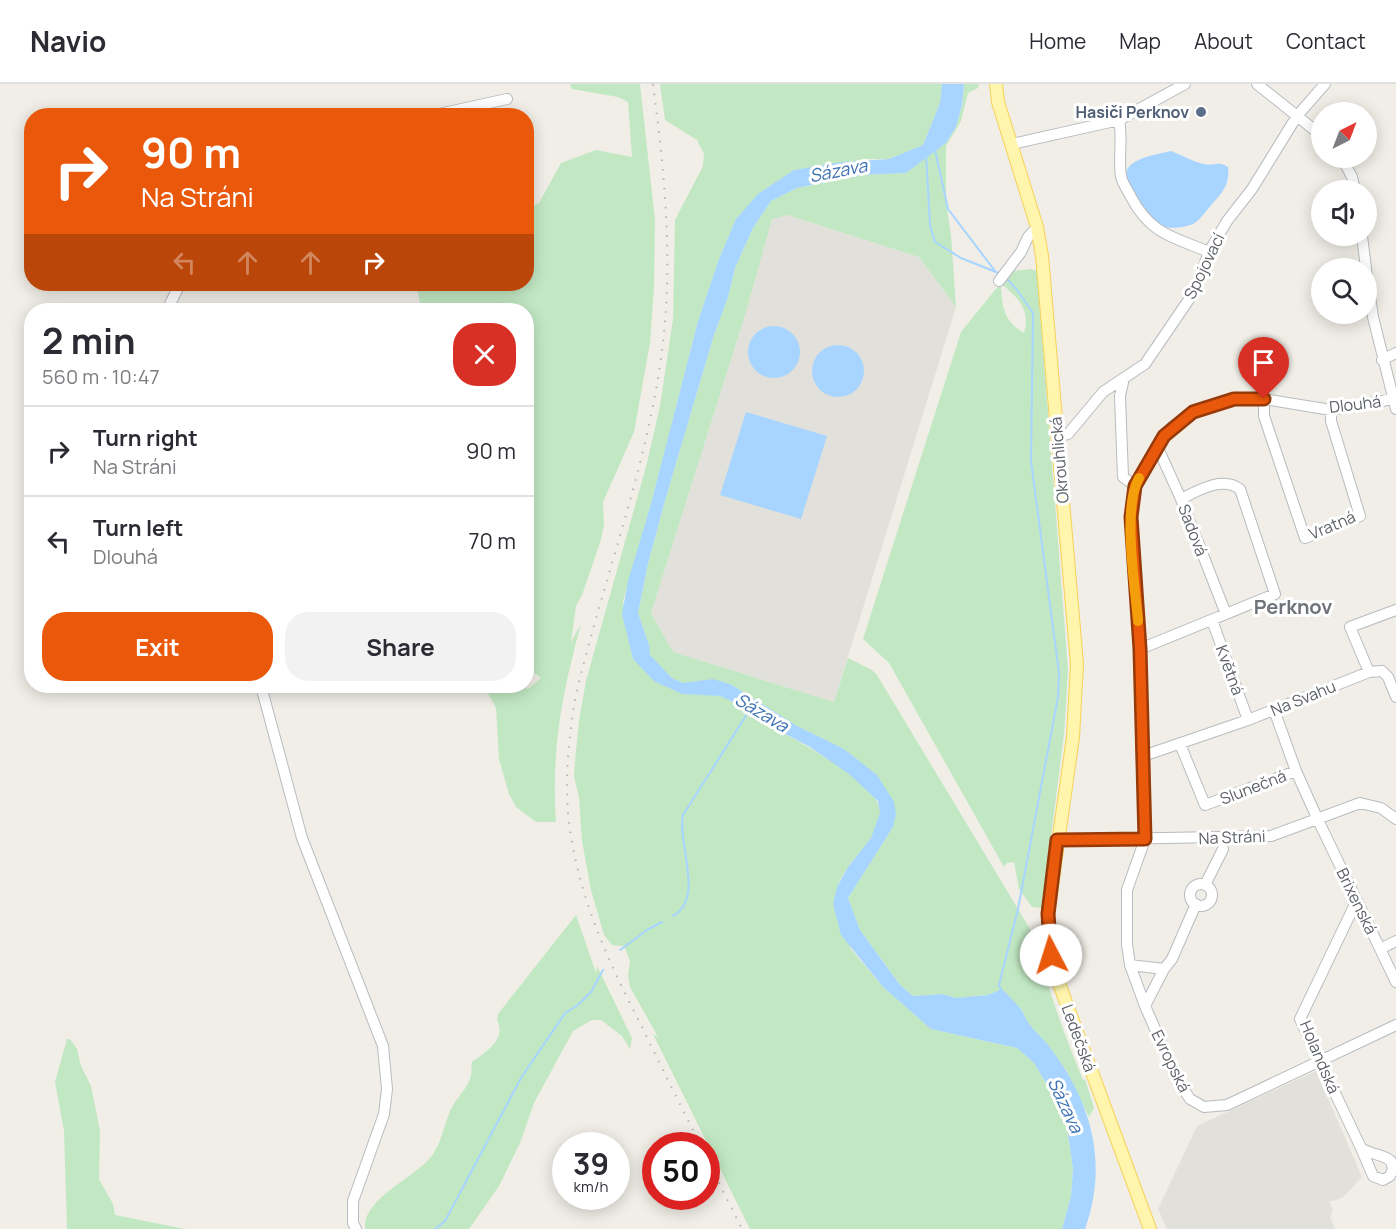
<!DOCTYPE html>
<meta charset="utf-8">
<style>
body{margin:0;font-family:Manrope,sans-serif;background:#f2f2f3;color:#2b2b33;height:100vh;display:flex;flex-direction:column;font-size:22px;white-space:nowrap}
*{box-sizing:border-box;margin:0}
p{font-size:20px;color:#7c7c81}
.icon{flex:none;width:33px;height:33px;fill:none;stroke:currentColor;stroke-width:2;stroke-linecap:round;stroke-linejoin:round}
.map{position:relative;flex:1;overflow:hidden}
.details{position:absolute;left:24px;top:219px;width:510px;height:390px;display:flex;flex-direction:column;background:#fff;border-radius:24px;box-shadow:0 3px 15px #0003}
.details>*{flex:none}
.banner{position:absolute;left:24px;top:24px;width:510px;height:183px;border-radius:24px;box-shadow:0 3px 15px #0003;background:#ea580c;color:#fff;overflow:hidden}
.needle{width:39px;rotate:42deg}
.buttons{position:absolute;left:1311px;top:18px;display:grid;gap:12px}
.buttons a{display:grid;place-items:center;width:66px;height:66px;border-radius:50%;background:#fff;box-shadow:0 3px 15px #0003;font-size:30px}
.speed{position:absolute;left:552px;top:1048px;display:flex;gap:12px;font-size:30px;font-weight:700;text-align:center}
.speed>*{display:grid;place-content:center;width:78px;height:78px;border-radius:50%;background:#fff;box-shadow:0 3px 15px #0003;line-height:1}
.speed small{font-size:15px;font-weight:400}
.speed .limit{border:9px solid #d22;background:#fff;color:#111}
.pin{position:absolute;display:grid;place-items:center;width:51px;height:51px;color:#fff;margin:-62px -26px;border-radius:50% 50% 50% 0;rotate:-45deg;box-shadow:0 0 6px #0007}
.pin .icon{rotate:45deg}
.me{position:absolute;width:66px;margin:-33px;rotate:355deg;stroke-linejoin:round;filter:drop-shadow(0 0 4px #0008)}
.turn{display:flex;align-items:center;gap:21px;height:126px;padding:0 18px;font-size:27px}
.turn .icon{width:78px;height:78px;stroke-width:2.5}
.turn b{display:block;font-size:42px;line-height:51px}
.lanes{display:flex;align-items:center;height:57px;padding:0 18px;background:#0003;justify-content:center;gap:30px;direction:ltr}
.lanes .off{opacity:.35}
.round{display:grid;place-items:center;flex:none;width:63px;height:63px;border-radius:24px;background:#f2f2f3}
.summary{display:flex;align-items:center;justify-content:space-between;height:102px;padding:0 18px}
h1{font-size:36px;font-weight:700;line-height:45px}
.primary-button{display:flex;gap:12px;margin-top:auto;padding:12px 18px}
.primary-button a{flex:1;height:69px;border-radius:24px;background:#ea580c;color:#fff;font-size:24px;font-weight:700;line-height:69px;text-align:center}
.primary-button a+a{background:#f2f2f3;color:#2b2b33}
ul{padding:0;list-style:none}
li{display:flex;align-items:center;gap:18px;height:90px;padding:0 18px;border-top:2px solid #e1e1e2}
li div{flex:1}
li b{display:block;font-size:22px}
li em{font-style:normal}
header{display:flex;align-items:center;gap:36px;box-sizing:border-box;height:84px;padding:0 30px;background:#fff;border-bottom:2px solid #e1e1e2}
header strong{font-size:28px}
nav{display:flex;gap:33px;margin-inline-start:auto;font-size:21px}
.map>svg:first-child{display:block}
</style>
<header>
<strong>Navio</strong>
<nav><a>Home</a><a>Map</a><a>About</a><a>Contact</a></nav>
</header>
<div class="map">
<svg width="1396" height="1145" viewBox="0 0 1396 1145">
<rect width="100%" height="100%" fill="#f0eee6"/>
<path fill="#e1e0da" d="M786 131 919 173 956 223 834 618 673 568 651 529 746 228 772 135Z
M1316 987 1362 1093 1342 1114 1329 1118 1333 1126 1330 1133 1335 1145H1167L1158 1125 1197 1042Z"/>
<path fill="#c2e8c3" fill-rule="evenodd" d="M570 0H640L655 136 654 204 650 259 634 348 603 418 604 441 600 459 582 511 576 522 571 558 581 540C562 609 551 666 556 738H536L516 723 509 710 499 675 496 624 484 602H523L528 605 541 594 526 582V226H419L420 218 416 200H526L527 125 539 119 561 79 596 66 632 73 628 18 618 13 572 5Z
M660 0H942L940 19 923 61 889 75H870L794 86 759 110 736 135 719 175 698 237 651 421 623 517 633 575 706 611C710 611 716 611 720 612 733 616 743 627 755 634 780 648 881 697 880 728 879 751 860 766 848 783 844 789 840 796 837 803L851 865 883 903 931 945 1017 964 1034 979 1060 1023 1066 1036 1073 1084 1071 1112 1062 1145H750L653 950 658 953 630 903 628 892 630 877 624 862 612 861 604 851 591 806 582 757 579 713 574 692 575 677 579 637 586 597 647 379 660 322 673 235 675 136 703 82 704 70 697 56 665 36Z
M964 0H979L978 4 968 9 961 37 946 62V118L951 151 956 223 919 173 787 131 772 135 746 228 651 529 673 568 834 618 848 574 872 586 877 591 1036 855C1047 904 1064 950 1083 996L1085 995 1094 1024 1089 1033 1066 986 1047 960 1027 938 1022 926 1002 905 988 911 956 914 943 910 913 912 900 901 860 846 848 814 893 743 853 673 844 665 797 642 730 600 703 597 683 599 672 594 649 571V561L638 529 648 480 664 420 713 254 728 213 735 184 753 144 771 117 797 104 861 91 906 89 946 59 956 43 962 21Z
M1031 185 1037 187 1068 586 1064 650 1042 824 1032 823 1019 805 1014 778 1007 779 1004 783 889 579 863 555 961 248 995 206 1013 187ZM1001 200C1018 213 1031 226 1024 249 1003 236 1002 223 1001 200Z
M576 831 596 889 597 882 632 954 630 965 622 952 601 936H592L573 947 534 1019 520 1059 499 1102 469 1145H365C362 1115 414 1094 431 1073 441 1060 444 1042 450 1027 455 1015 468 1005 471 991 472 987 471 982 472 978 486 968 507 955 497 936L498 930Z
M67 955H70L77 965 81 982 91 1002 100 1047 99 1095 113 1120 115 1131 185 1145H67L64 1047 55 998Z"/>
<path fill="#a7d5ff" d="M942 0H964L962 21 956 43 946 59 906 89 861 91 797 104 771 117 753 144 735 184 728 213 713 254 664 420 648 480 638 529 649 561 650 571 672 594 683 599 713 595 730 600 797 642 844 665 877 691 894 718 896 730 893 743 848 814 860 846 900 901 913 912 943 910 956 914 988 911 1002 905C1008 911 1015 918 1021 925 1024 930 1026 936 1030 941 1035 948 1043 954 1048 961 1091 1016 1109 1078 1085 1145H1062L1071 1112 1073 1085 1066 1036 1060 1023 1034 979 1017 964 931 945 883 903 841 851 833 820 837 803 848 783 871 754 880 729 878 717 849 690 810 663 753 633 731 617 720 612 682 610 654 597 633 575 622 530 628 497 651 420 698 237 719 175 736 135 758 110 794 86 842 78 889 75 923 61 940 19Z
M1171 67C1182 71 1193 78 1204 80 1214 83 1217 76 1228 83 1230 100 1223 108 1212 120 1207 126 1200 136 1193 140 1186 143 1172 145 1165 143 1152 139 1119 96 1128 84 1136 73 1159 70 1171 67Z
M748 268a26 26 0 1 1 52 0a26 26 0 1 1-52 0Z
M812 287a26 26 0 1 1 52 0a26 26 0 1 1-52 0Z
M746 328 827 352 801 435 720 411Z"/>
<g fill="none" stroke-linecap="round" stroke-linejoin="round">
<path stroke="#a7d5ff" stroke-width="2" d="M935 66 948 125 995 187
M926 70 930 142 935 158 961 174 1001 190
M673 832C705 814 677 759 683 731L749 627
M620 866 647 846 662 838
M1002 908 999 901 1018 825 1058 613 1059 589 1031 377 1033 229 1017 206 1006 194
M435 1145 445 1137 521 994 565 929 578 921 591 908 603 886"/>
<g stroke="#b8bbc0" stroke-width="12">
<path id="minor" d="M1257 0 1322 52
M430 32 507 15
M1119 36C1123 55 1118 73 1121 92 1122 99 1128 107 1131 113 1151 151 1174 153 1209 168
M1012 60 1119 36 1185 0
M1342 74 1352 93 1355 106
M1362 152 1366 184
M1366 186 1373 233 1396 325
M999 197 1021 168 1028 153 1037 143
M167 226 180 200
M1382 276 1396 269
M1124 294 1120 312 1123 393 1135 402
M1264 315V332L1305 454 1360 432 1331 337V326
M1393 315 1331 326 1264 315H1234L1193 328 1172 343 1164 352 1135 402 1131 433 1140 565 1145 755 1127 806V860L1130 881 1145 922 1178 997 1190 1015 1204 1023 1227 1021 1396 941
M1057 352 1068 350 1103 308 1145 280 1194 208 1209 168 1227 137 1252 105 1297 32 1325 0
M1157 362 1181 415 1226 530
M1212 536 1248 636
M1140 565 1275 510 1240 405C1222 392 1199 406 1181 415
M1369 588 1350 543 1396 526
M261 602 302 754 383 962 387 1005 384 1030 353 1117V1139L356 1145
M1274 626 1296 687 1318 736 1396 898
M1180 660 1205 721 1296 687
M1143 672 1248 636 1369 588 1382 587 1388 593 1396 613
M1057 756 1271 752 1360 719 1381 724 1396 735
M1190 811a11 11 0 1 1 22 0a11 11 0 1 1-22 0Z
M1205 801 1223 765
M1356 818 1300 935 1361 1064
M1380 865 1396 857
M1130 881 1164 885
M1145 922 1164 885 1172 875 1196 820
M1361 1064C1371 1071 1383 1070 1391 1077L1393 1085 1390 1092 1383 1096 1373 1092Z"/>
</g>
<g stroke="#f7d159" stroke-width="14">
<path id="major" d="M996 0 998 18 1037 143 1042 172 1077 580 1073 653 1048 830 1051 871 1060 902 1150 1145"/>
</g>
<use href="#minor" stroke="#fff" stroke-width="10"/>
<use href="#major" stroke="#fff5ac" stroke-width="12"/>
<path stroke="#b5b5b7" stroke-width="2" stroke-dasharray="1.5 8" stroke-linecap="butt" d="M653 0C666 100 675 194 658 294 640 403 600 507 575 615 569 655 564 697 569 738 578 812 608 877 642 943 661 983 681 1022 701 1062
M706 1073 742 1145"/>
</g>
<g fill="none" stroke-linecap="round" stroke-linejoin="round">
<g stroke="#983908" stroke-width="15">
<path id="route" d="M1051 871 1048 830 1057 756 1145 755 1140 565 1131 433 1135 402 1164 352 1193 328 1234 315H1264"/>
</g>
<use href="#route" stroke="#ea580c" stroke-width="10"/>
<path stroke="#f59e0b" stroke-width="10" d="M1138 537C1135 501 1122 424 1139 394"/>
</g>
<circle fill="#5c6f8a" stroke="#fff" stroke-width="2" cx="1201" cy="28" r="6"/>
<g text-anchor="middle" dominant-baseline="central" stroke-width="6" stroke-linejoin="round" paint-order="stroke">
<g font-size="16" font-weight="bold" fill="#4e5e75" stroke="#fff" text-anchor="end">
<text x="1189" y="28">Hasiči Perknov</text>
</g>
<g font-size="16" fill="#5d6167" stroke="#fff">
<text transform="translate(1204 182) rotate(-64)">Spojovací</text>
<text transform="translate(1355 320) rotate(-7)">Dlouhá</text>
<text transform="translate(1059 376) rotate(-95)">Okrouhlická</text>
<text transform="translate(1332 441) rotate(-23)">Vratná</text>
<text transform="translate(1193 446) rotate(69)">Sadová</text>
<text transform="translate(1230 586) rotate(70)">Květná</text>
<text transform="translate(1303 614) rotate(-22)">Na Svahu</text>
<text transform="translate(1253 703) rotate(-21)">Slunečná</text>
<text transform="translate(1232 753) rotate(-2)">Na Stráni</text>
<text transform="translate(1357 817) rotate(64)">Brixenská</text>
<text transform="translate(1079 954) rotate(70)">Ledečská</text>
<text transform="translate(1320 973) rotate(67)">Holandská</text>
<text transform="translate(1171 977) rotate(64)">Evropská</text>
</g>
<g font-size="18" font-style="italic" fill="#3f74b6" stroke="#fff">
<text transform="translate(838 86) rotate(-11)">Sázava</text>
<text transform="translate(762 628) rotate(31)">Sázava</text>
<text transform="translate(1066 1021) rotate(65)">Sázava</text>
</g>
<g font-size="20" font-weight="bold" fill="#6e7379" stroke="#fff">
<text x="1293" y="522">Perknov</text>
</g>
</g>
</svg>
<div class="buttons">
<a><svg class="needle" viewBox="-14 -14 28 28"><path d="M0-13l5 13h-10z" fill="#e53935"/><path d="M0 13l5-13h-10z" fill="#7c7c81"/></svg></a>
<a><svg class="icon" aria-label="sound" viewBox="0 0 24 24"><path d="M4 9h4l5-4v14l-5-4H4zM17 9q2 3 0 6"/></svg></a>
<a><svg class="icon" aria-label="search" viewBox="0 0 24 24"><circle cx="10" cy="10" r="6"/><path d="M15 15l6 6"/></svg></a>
</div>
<div class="speed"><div>39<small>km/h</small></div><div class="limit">50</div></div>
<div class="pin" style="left:1264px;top:315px;background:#d93025"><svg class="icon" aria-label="arrive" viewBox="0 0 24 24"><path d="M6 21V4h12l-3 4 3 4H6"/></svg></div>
<svg class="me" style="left:1051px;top:871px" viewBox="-20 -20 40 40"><circle r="19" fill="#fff"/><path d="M0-13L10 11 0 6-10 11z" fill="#ea580c"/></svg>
<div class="banner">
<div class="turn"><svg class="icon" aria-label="right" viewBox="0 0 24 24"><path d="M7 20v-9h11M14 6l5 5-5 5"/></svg><div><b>90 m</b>Na Stráni</div></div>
<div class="lanes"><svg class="icon off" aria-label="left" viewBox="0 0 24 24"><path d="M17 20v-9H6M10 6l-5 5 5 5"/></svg><svg class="icon off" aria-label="ahead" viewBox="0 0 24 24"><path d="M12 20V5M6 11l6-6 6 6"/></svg><svg class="icon off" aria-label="ahead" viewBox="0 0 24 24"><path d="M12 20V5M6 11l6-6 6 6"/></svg><svg class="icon" aria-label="right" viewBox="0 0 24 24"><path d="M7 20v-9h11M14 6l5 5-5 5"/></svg></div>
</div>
<section class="details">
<div class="summary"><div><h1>2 min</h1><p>560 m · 10:47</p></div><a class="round" style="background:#d93025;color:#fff"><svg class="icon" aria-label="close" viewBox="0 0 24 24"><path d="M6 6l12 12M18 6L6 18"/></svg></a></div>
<ul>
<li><svg class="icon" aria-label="right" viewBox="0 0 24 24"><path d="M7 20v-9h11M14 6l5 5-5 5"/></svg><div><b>Turn right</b><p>Na Stráni</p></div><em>90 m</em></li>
<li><svg class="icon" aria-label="left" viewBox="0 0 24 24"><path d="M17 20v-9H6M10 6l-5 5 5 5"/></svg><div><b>Turn left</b><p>Dlouhá</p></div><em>70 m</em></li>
</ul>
<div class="primary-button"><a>Exit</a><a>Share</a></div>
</section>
</div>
